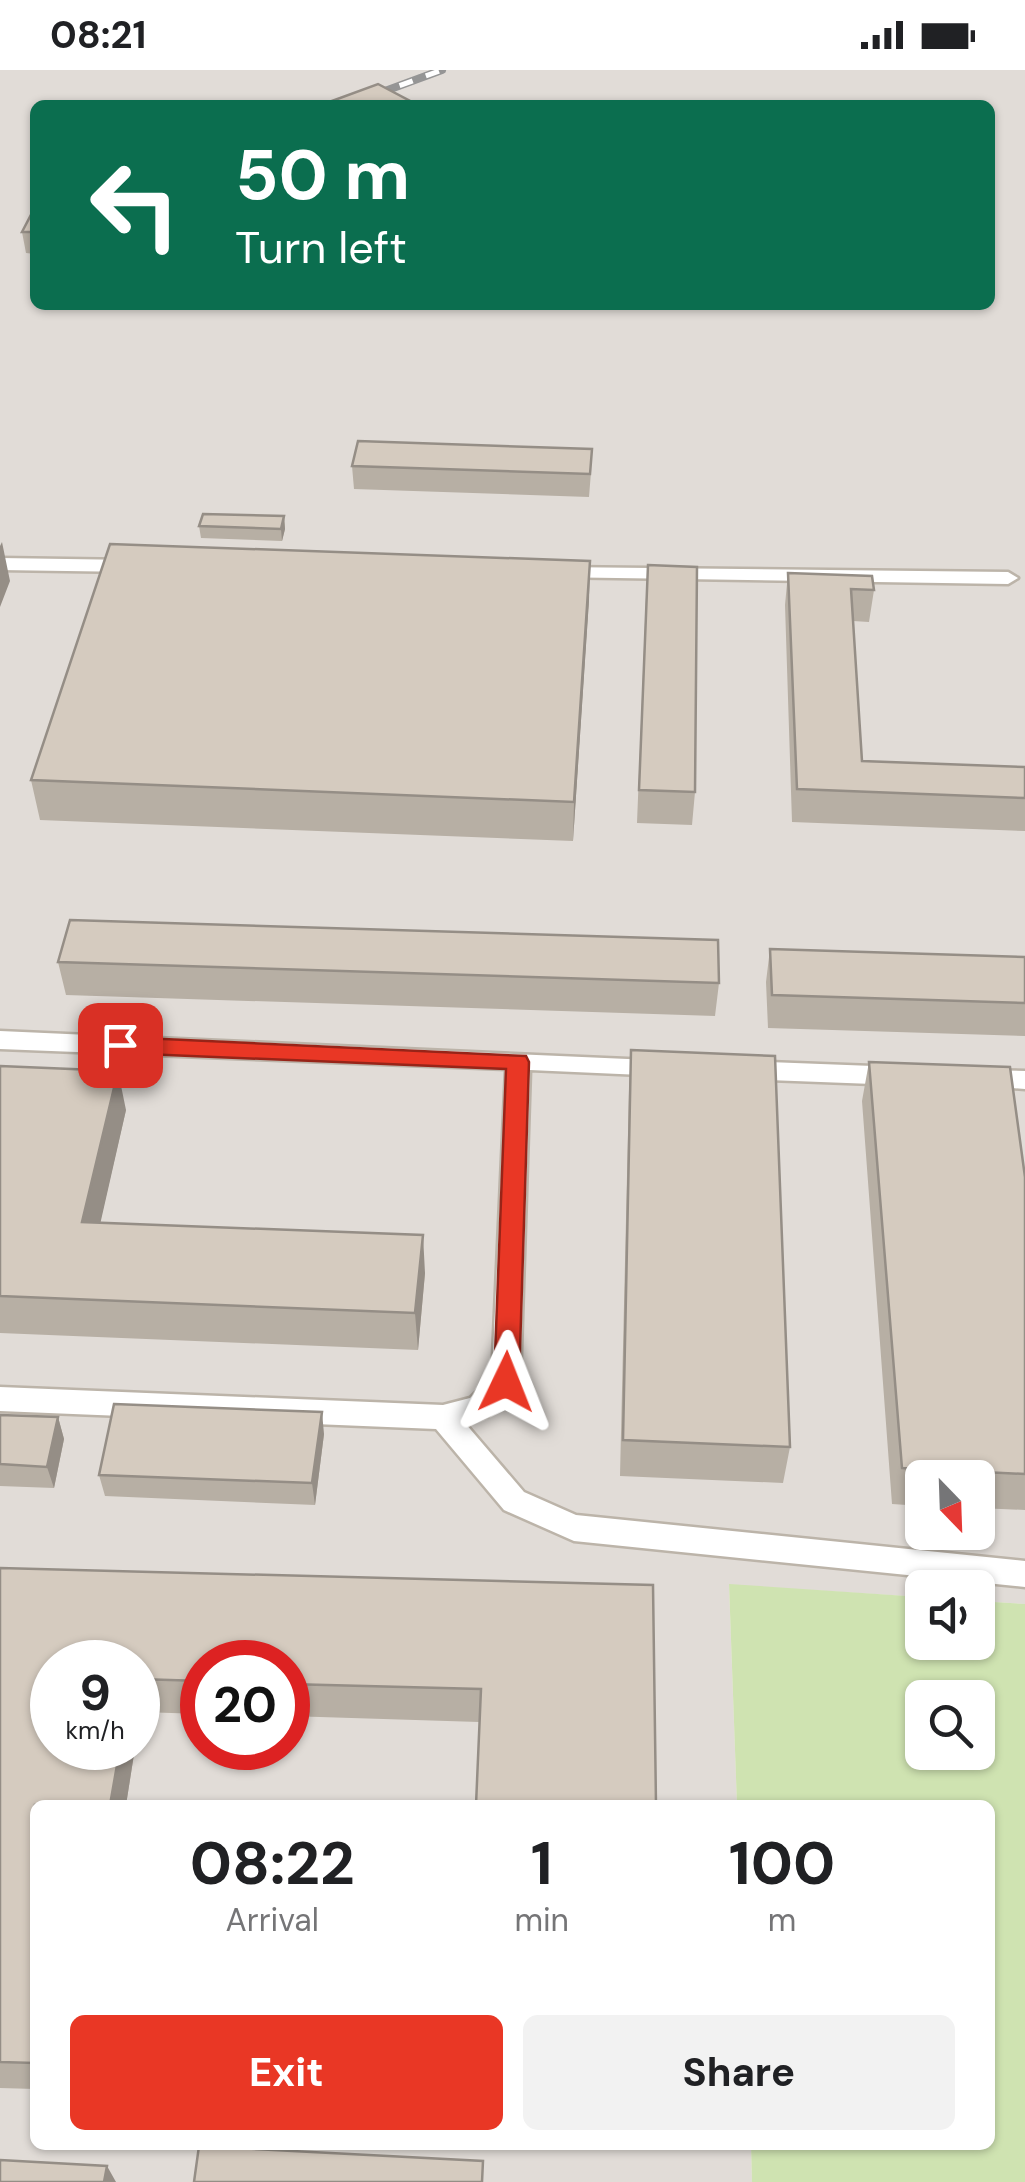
<!DOCTYPE html>
<style>
body{margin:0;font-family:"DM Sans",sans-serif;background:#f2f2f2;color:#202124;height:100vh;display:flex;flex-direction:column;font-size:38px;white-space:nowrap}
*{box-sizing:border-box;margin:0}
p{font-size:32px;color:#757577}
.icon{flex:none;width:55px;height:55px;fill:none;stroke:currentColor;stroke-width:2;stroke-linecap:round;stroke-linejoin:round}
.map{position:relative;flex:1;overflow:hidden}
.details{position:absolute;left:30px;top:1730px;width:965px;height:350px;display:flex;flex-direction:column;background:#fff;border-radius:15px;box-shadow:0 2px 8px #0004}
.details>*{flex:none}
.hud{position:absolute;left:30px;top:30px;width:965px;height:210px;border-radius:15px;box-shadow:0 2px 8px #0004;background:#0b6e4f;color:#fff;overflow:hidden}
.needle{width:65px;rotate:157deg}
.buttons{position:absolute;left:905px;top:1390px;display:grid;gap:20px}
.buttons a{display:grid;place-items:center;width:90px;height:90px;border-radius:15px;background:#fff;box-shadow:0 2px 8px #0004;font-size:50px}
.speed{position:absolute;left:30px;top:1570px;display:flex;gap:20px;font-size:50px;font-weight:700;text-align:center}
.speed>*{display:grid;place-content:center;width:130px;height:130px;border-radius:50%;background:#fff;box-shadow:0 2px 8px #0004;line-height:1}
.speed small{font-size:25px;font-weight:400}
.speed .limit{border:15px solid #d22;background:#fff;color:#111}
.pin{position:absolute;display:grid;place-items:center;width:85px;height:85px;color:#fff;margin:-42px;border-radius:20px;box-shadow:0 5px 15px #0006}
.me{position:absolute;width:110px;margin:-55px;rotate:2deg;stroke-linejoin:round;filter:drop-shadow(0 0 8px #0008)}
.turn{display:flex;align-items:center;gap:35px;height:210px;padding:0 40px;font-size:45px}
.turn .icon{width:130px;height:130px;stroke-width:2.5}
.turn b{display:block;font-size:70px;line-height:85px}
.eta{display:flex;justify-content:space-evenly;align-items:center;height:170px;text-align:center}
.eta b{font-size:60px;font-weight:700;line-height:70px}
.cta{display:flex;gap:20px;margin-top:auto;padding:20px 40px}
.cta a{flex:1;height:115px;border-radius:15px;background:#e93725;color:#fff;font-size:40px;font-weight:700;line-height:115px;text-align:center}
.cta a+a{background:#f2f2f2;color:#202124}
.status{display:flex;justify-content:space-between;align-items:center;height:70px;padding:0 50px;background:#fff;direction:ltr}
.status svg{height:28px;fill:currentColor}
.map>svg:first-child{display:block}
</style>
<div class="status"><b>08:21</b><svg viewBox="0 0 49 12"><path d="M0 12V9h3v3zM5 12V6h3v6zM10 12V3h3v9zM15 12V0h3v12zM26 1h20v11H26zM47 4h2v5h-2z"/></svg></div>
<div class="map">
<svg width="1025" height="2112" viewBox="0 0 1025 2112">
<rect width="100%" height="100%" fill="#f1ede6"/>
<path fill="#e1dcd7" fill-rule="evenodd" d="M0 0H1025V1534L978 1531V1518H922V1527L729 1515 737 1735H35V2075H751L752 2112H0ZM35 35H990V235H35ZM922 1408H978V1462H922ZM52 1592H138V1678H52ZM202 1592H288V1678H202Z"/>
<path fill="#cfe3b1" fill-rule="evenodd" d="M729 1514 922 1527V1572H978V1531L1025 1534V2112H752L751 2075H990V1735H737ZM922 1628H978V1682H922Z"/>
<g fill="none" stroke-linecap="round" stroke-linejoin="round">
<g stroke="#bcb4a9" stroke-width="5">
<path id="lane" d="M0 488 133 490 143 496 133 502 0 500Z
M558 497 1008 502 1018 508 1008 514 551 507V499Z
M0 961 673 991 676 997 664 1006 530 1000 520 1312 488 1346 465 1353 524 1422 576 1445 1025 1491V1517L574 1471 504 1440 436 1359 0 1341V1317L443 1335 470 1328 492 1307 506 999 0 979Z
M744 991 899 997 908 1000 911 1006 908 1012 899 1015 744 1009 735 1006 732 1000 735 994Z
M979 1000 1025 1001V1019L970 1015 967 1009 970 1003Z"/>
</g>
<use href="#lane" fill="#fff" fill-rule="evenodd"/>
<g stroke="#959595" stroke-width="8">
<path id="rail" d="M347 35 442 0"/>
</g>
<use href="#rail" stroke="#fff" stroke-width="5" stroke-dasharray="14" stroke-linecap="butt"/>
</g>
<path fill="#b7afa4" d="M35 137V184L26 183 22 162Z
M352 396 591 402 589 427 354 419Z
M284 446 285 459 282 471 201 468 199 456Z
M788 503 874 520 869 552 853 551 862 691 1025 697V761L792 752 785 535Z
M646 527 695 722 692 755 637 753Z
M589 530 573 771 40 750 31 710Z
M770 879 1025 887V966L768 958 766 912Z
M58 892 719 913 715 946 66 925Z
M631 980 790 1377 783 1413 620 1406 629 1020Z
M869 992 1025 1107V1440L978 1438V1408H922V1436L892 1434 862 1031Z
M0 996 126 1040 100 1152 425 1203 418 1280 0 1263Z
M0 1345 58 1347 64 1369 54 1418 0 1416Z
M324 1364 315 1435 105 1426 99 1405Z
M0 1498 653 1515 479 1652 288 1646V1592H202V1644L141 1642 138 1663V1592L52 1678H135L126 1735H35V2019L0 2018Z"/>
<path fill="#958e86" d="M284 446 285 459 282 471 281 459Z
M2 472 10 511 0 537V476Z
M590 491 589 530 573 771 574 732Z
M118 1001 126 1040 92 1190 82 1152Z
M423 1165 425 1203 418 1280 415 1243Z
M322 1342 324 1364 315 1435 312 1413Z
M58 1347 64 1369 54 1418 47 1397Z
M138 1631 141 1642 138 1663Z
M120 1678H135L126 1735H110Z
M107 2096 116 2112H104Z"/>
<path fill="#d5cbbf" stroke="#958e86" stroke-width="2.5" d="M378 14 412 32 402 35H321Z
M35 137V162H22Z
M358 371 592 379 590 404 352 396Z
M203 444 284 446 281 459 199 456Z
M110 474 590 491 574 732 31 710Z
M648 495 697 497 695 722 639 720Z
M788 503 872 506 874 520 851 519 862 691 1025 697V728L797 719Z
M70 850 718 870 719 913 58 892Z
M770 879 1025 887V933L772 925Z
M631 980 775 986 790 1377 623 1370Z
M869 992 1010 997 1025 1107V1404L902 1398Z
M0 996 118 1001 82 1152 423 1165 415 1243 0 1226Z
M114 1334 322 1342 312 1413 99 1405Z
M0 1345 58 1347 47 1397 0 1394Z
M0 1498 653 1515 656 1735H476L481 1619 288 1614V1592H202V1611L138 1609V1592H52V1678H120L110 1735H35V1993L0 1992Z
M199 2076 483 2091 482 2112H194Z
M0 2090 107 2096 104 2112H0Z"/>
<path fill="#e93725" stroke="#972418" stroke-width="2.5" d="M120 967 526 986 529 992 519 1312 515 1319 506 1322 497 1319 494 1312 506 999 120 983 109 975Z"/>
</svg>
<div class="buttons">
<a><svg class="needle" viewBox="-14 -14 28 28"><path d="M0-13l5 13h-10z" fill="#e53935"/><path d="M0 13l5-13h-10z" fill="#757577"/></svg></a>
<a><svg class="icon" aria-label="sound" viewBox="0 0 24 24"><path d="M4 9h4l5-4v14l-5-4H4zM17 9q2 3 0 6"/></svg></a>
<a><svg class="icon" aria-label="search" viewBox="0 0 24 24"><circle cx="10" cy="10" r="6"/><path d="M15 15l6 6"/></svg></a>
</div>
<div class="speed"><div>9<small>km/h</small></div><div class="limit">20</div></div>
<div class="pin" style="left:120px;top:975px;background:#d93025"><svg class="icon" aria-label="arrive" viewBox="0 0 24 24"><path d="M6 21V4h12l-3 4 3 4H6"/></svg></div>
<svg class="me" style="left:506px;top:1312px" viewBox="-20 -20 40 40"><path d="M0-17L14 15 0 8-14 15z" fill="#e93725" stroke="#fff" stroke-width="4"/></svg>
<div class="hud">
<div class="turn"><svg class="icon" aria-label="left" viewBox="0 0 24 24"><path d="M17 20v-9H6M10 6l-5 5 5 5"/></svg><div><b>50 m</b>Turn left</div></div>
</div>
<section class="details">
<div class="eta">
<div><b>08:22</b><p>Arrival</p></div>
<div><b>1</b><p>min</p></div>
<div><b>100</b><p>m</p></div>
</div>
<div class="cta"><a>Exit</a><a>Share</a></div>
</section>
</div>
